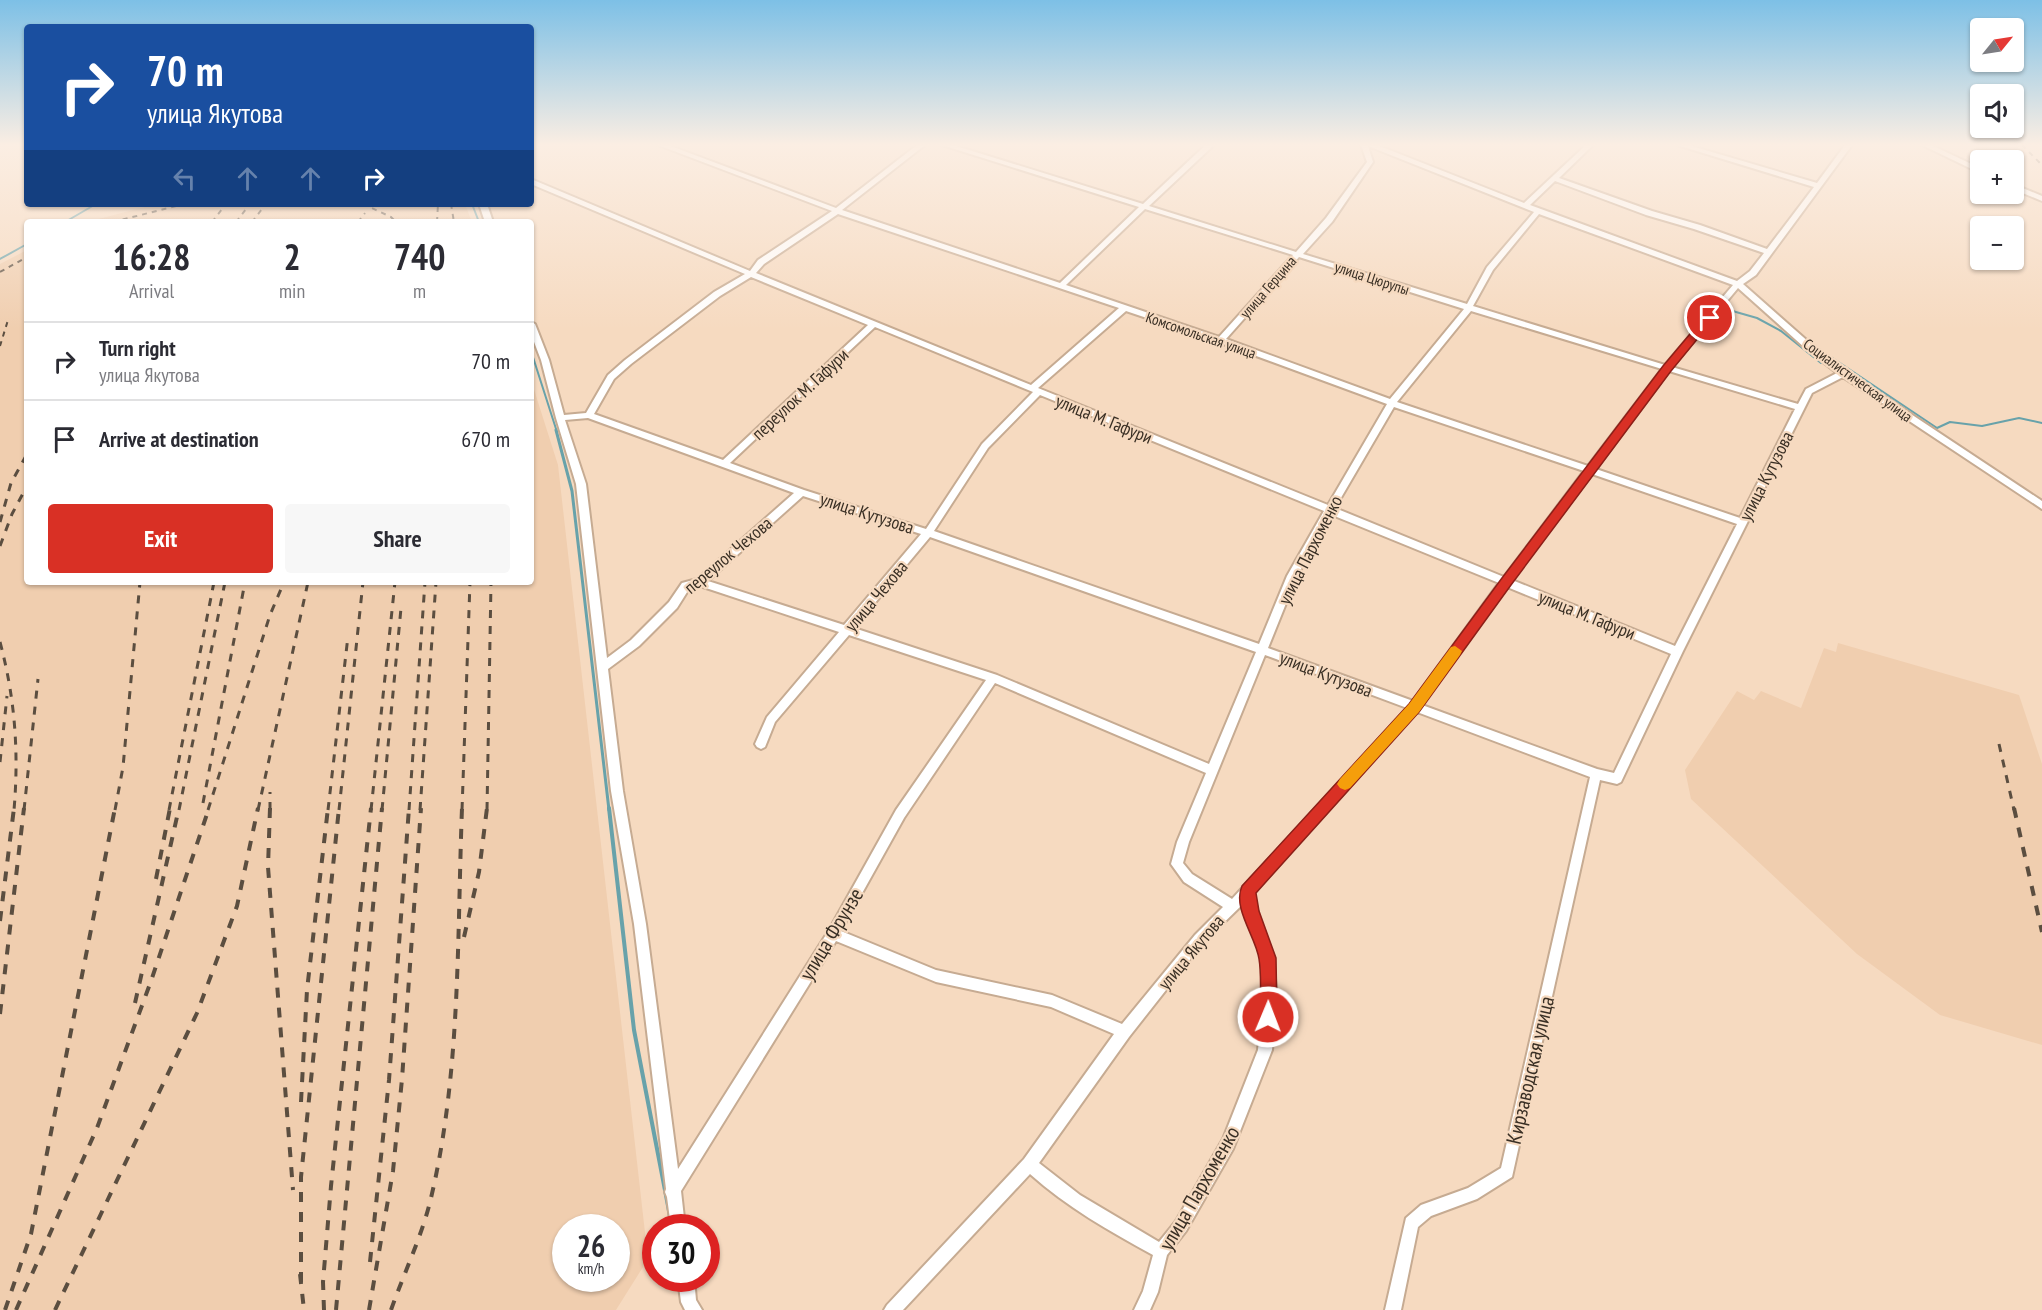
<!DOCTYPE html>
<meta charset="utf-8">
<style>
body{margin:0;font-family:"PT Sans Narrow",sans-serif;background:#f7f7f7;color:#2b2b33;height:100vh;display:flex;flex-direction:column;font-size:22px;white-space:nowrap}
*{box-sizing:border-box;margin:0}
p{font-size:20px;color:#7c7c81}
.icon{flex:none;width:33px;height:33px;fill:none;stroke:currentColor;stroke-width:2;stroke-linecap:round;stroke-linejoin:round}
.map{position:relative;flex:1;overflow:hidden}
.panel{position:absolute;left:24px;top:219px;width:510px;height:366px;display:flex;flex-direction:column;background:#fff;border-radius:6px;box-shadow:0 2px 4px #0004}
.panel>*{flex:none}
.banner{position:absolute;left:24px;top:24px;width:510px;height:183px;border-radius:6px;box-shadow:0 2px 4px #0004;background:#1a4fa0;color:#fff;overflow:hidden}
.needle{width:39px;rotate:60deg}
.buttons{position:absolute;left:1970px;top:18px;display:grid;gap:12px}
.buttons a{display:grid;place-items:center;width:54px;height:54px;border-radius:6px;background:#fff;box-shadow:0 2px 4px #0004;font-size:30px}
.speed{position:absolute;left:552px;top:1214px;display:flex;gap:12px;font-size:30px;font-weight:700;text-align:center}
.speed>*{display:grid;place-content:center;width:78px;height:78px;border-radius:50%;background:#fff;box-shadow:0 2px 4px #0004;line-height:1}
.speed small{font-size:15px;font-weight:400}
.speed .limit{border:9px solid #d22;background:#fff;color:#111}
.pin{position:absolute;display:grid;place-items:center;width:51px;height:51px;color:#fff;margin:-26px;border:3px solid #fff;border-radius:50%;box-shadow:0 2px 6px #0007}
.me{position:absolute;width:66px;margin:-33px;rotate:1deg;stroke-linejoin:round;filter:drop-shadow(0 0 4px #0008)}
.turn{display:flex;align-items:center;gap:21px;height:126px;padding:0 24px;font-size:27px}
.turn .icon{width:78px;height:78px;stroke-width:2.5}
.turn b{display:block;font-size:42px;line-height:51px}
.lanes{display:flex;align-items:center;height:57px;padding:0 24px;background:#0003;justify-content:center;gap:30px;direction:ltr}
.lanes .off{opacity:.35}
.eta{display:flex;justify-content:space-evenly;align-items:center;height:102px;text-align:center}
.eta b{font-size:36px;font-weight:800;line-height:42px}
.primary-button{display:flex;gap:12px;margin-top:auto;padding:12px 24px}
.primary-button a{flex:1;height:69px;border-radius:6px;background:#d93025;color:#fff;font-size:24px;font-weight:800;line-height:69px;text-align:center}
.primary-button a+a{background:#f7f7f7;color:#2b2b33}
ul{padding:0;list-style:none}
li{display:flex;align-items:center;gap:18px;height:78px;padding:0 24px;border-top:2px solid #e1e1e2}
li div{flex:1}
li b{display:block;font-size:22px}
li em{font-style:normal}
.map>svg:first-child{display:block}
</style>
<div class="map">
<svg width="2042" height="1310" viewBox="0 0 2042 1310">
<rect width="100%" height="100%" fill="#f6dac0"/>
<path fill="#f0ceaf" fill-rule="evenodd" d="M156 204H465L472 222H87Z
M27 250V582H531V380L558 465 648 1259 616 1310H0V264ZM566 1227H616V1278H566Z
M1838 643 2019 695 2042 764V1045L1940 1015 1857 954 1691 799 1685 770 1737 691 1754 700 1761 691 1801 708 1824 648 1836 652Z"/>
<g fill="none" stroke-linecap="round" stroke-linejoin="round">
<path stroke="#68a2aa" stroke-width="2" d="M472 204 479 222
M65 222 96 204
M0 259 27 244
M1729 310 1757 318 1781 331 1821 363
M1816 347 1937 428 1950 422 1982 426 2019 418 2042 423
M531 351 557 432"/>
<path stroke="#68a2aa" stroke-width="3" d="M556 430 572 491 609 810"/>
<path stroke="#68a2aa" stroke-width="4" d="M609 808 634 1030 670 1216"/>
<g stroke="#c6ab92" stroke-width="4">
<path id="minor" d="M658 145H668L836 208 917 145H925L842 210 1060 283 1139 207 942 145H953L1143 204 1196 154 1206 145H1214L1149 206 1296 252 1326 218 1367 162 1361 145H1377L1524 203 1586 145H1593L1559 178 1652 211 1700 225 1767 249 1814 187 1677 145H1688L1817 183 1845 145H1852L1756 275 1743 284 1811 344 1846 371 2042 501V509L1843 377 1812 393 1683 651 1621 782 1617 784 1600 780 1512 1177 1477 1199 1431 1216 1418 1227 1401 1310H1385L1406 1218 1421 1205 1468 1188 1501 1168 1590 777 1417 712 1254 893 1257 911 1273 958 1277 1000 1272 1050 1233 1149 1186 1231 1167 1255 1158 1292 1150 1310H1134L1143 1291 1153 1255C1109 1231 1067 1207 1030 1174L903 1310H884L887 1305 1024 1159 1114 1034 1051 1007 936 982 836 941 681 1191 685 1227H671L667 1197 665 1192 666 1189 634 924 611 791 576 484 556 418 541 360 531 334V322L535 324 549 360 564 415 586 413 608 375 625 360 714 292 745 274 531 184V179L750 271 758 260 832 211ZM1368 146 1534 212 1487 267 1467 304 1303 254 1332 222 1373 162ZM1555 181 1646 215 1694 229 1764 253 1750 271 1737 281 1530 205ZM1145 209 1293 255 1219 337 1066 285ZM838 214 1119 308 1031 385 756 273 764 264ZM1539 214 1733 285 1665 365 1473 306 1493 270ZM1299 257 1464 309 1390 399 1226 339ZM751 277 868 325 723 460 594 414 614 379 631 364 720 296ZM1738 288 1805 348 1837 373 1806 389 1798 404 1672 367ZM1126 311 1218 342 1387 404 1328 505 1038 388ZM1471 311 1662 369 1588 466 1397 402ZM875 327 1033 392 982 444 926 529 804 490 730 463ZM1669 371 1795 409 1740 518 1596 469ZM1040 395 1324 511 1287 576 1259 644 934 531 988 448ZM1394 407 1584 471 1504 577 1335 508ZM588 418 794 493 697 579 682 583 669 602 631 640 607 658 586 484 565 420ZM1592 474 1737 524 1675 646 1512 580ZM803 496 921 534 844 625 708 581ZM1332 515 1499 583 1413 701 1268 648 1297 576ZM930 537 1256 652 1209 764 997 675 854 628ZM700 586 839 632 767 717 755 744 757 747 761 749 765 747 775 722 849 635 986 680 896 810 829 930 678 1169 646 924 623 791 608 669 639 646 677 608 689 589ZM1507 587 1671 654 1614 773 1597 769 1422 705ZM1265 655 1407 708 1232 899 1192 874 1183 863 1189 842ZM995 683 1206 773 1177 842 1171 864 1184 882 1223 907 1195 935 1122 1024 1052 995 936 970 841 931 904 818ZM1244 903 1261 958 1263 1000 1258 1050 1223 1139 1176 1221 1159 1242 1080 1195 1039 1163 1129 1037 1203 943Z
M1922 145H1931L1980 168V173Z
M2013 184 2042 196V201L2013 189Z
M479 204H487L493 222H485Z
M678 1278H694L696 1300 702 1310H685L681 1302Z"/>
</g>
<use href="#minor" fill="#fff" fill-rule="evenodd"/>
<path stroke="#5b4e40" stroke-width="2" stroke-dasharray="5 5" stroke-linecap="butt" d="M2022 145 2042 165
M363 204 391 217 396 222
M451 204 454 222
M113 222 184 204
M212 222 226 204
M236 222 250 204
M252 222 265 205
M358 222 365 213
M437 222 438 204
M0 272 27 257
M0 346 8 320"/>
<path stroke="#5b4e40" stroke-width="3" stroke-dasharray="8 8" stroke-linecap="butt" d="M0 522 11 483 27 454
M0 546 12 514 27 486
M0 642C15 698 19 752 14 810
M1999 744 2014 810
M0 762 7 696
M203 803 245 582
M24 810 38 679
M115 810 123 767 140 582
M169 810 214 582
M179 810 225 582
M208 810 270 615 284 582
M258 810 308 582
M270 810V792
M328 810 348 636
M339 810 363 582
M371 810 395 582
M382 810 401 608
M409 810 425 582
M420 810 436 582
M462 810 470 582
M487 810 491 582"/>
<path stroke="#5b4e40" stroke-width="4" stroke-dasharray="10 10" stroke-linecap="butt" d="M270 808 268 867 293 1190
M2014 808 2042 932
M156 879 170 808
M0 921 14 808
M464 937 479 872 487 808
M135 1003 179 808
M0 1014 24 808
M301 1102 307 990 328 808
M370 1262 389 1080 409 808
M300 1274 304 1310
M301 1282V1177L339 808
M5 1310 31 1234 115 808
M16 1310 97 1128 151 981 209 808
M55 1310 197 1013 237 906 258 808
M324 1310 323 1282 331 1186 371 808
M336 1310 382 808
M369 1310 393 1171 402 1079 421 808
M391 1310C404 1273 422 1236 431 1198 461 1071 457 938 462 808"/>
</g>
<linearGradient id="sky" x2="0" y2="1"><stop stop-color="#7dc0e6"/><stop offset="0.44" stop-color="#fbeee3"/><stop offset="1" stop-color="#fbeee3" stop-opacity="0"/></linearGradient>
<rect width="2042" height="329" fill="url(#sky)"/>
<path fill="#d93025" stroke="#8d1f18" stroke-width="1.5" d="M1710 314 1713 315V320L1671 371 1511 585 1419 712 1256 893 1259 911 1276 958 1277 1017 1274 1023 1268 1025 1262 1023 1260 1017C1260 998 1262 977 1259 959 1256 937 1232 908 1242 886L1409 704 1502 578 1663 366 1706 315Z"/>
<path fill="#f59e0b" d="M1455 646 1462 651 1460 655 1419 712 1350 788 1345 790 1340 788 1337 784 1340 779 1409 704 1451 647Z"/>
<g text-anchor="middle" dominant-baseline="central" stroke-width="4.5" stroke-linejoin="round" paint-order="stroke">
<g font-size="15" fill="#392f24" stroke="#f6dac0">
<text transform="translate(1372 278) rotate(18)">улица Цюрупы</text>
<text transform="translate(1268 287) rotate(-49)">улица Герцина</text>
<text transform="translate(1201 335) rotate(19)">Комсомольская улица</text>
<text transform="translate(1858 380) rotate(36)">Социалистическая улица</text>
</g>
<g font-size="18" fill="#392f24" stroke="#f6dac0">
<text transform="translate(800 394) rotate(-43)">переулок М. Гафури</text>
<text transform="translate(1104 419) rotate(22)">улица М. Гафури</text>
<text transform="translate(1766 476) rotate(-63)">улица Кутузова</text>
<text transform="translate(867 513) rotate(18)">улица Кутузова</text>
<text transform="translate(1310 550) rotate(-63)">улица Пархоменко</text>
<text transform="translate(728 555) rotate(-40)">переулок Чехова</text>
<text transform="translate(876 596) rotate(-50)">улица Чехова</text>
<text transform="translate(1587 615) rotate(22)">улица М. Гафури</text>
<text transform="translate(1326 674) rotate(21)">улица Кутузова</text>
<text transform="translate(1191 952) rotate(-50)">улица Якутова</text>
</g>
<g font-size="21" fill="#392f24" stroke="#f6dac0">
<text transform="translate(831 934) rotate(-59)">улица Фрунзе</text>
<text transform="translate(1530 1070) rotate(-77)">Кирзаводская улица</text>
<text transform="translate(1199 1188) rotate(-60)">улица Пархоменко</text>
</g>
</g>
</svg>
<div class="buttons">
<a><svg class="needle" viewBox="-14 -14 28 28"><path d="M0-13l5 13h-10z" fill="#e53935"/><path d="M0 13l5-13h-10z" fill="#7c7c81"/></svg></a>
<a><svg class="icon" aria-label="sound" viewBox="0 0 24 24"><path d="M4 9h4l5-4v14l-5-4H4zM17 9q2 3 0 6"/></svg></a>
<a>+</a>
<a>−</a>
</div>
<div class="speed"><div>26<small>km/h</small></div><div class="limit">30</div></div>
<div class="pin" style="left:1710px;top:318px;background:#d93025"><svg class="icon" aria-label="arrive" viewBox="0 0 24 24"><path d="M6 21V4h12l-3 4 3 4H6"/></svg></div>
<svg class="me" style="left:1268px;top:1017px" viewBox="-20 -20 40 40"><circle r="17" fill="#d93025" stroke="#fff" stroke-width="3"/><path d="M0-11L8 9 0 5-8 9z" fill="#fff"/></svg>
<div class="banner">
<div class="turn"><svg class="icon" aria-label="right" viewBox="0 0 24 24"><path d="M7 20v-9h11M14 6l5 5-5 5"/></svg><div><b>70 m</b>улица Якутова</div></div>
<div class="lanes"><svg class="icon off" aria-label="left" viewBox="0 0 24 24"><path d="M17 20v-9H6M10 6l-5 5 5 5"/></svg><svg class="icon off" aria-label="ahead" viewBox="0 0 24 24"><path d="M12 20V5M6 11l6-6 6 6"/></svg><svg class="icon off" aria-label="ahead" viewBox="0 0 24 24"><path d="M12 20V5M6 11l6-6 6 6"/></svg><svg class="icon" aria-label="right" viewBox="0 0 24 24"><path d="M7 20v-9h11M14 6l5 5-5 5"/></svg></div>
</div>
<section class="panel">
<div class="eta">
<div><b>16:28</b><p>Arrival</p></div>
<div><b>2</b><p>min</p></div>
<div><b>740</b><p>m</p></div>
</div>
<ul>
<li><svg class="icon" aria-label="right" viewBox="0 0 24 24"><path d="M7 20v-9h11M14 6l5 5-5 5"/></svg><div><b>Turn right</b><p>улица Якутова</p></div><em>70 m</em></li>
<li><svg class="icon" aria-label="arrive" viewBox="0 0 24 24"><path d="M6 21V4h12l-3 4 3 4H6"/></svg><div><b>Arrive at destination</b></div><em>670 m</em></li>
</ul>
<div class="primary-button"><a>Exit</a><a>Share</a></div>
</section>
</div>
